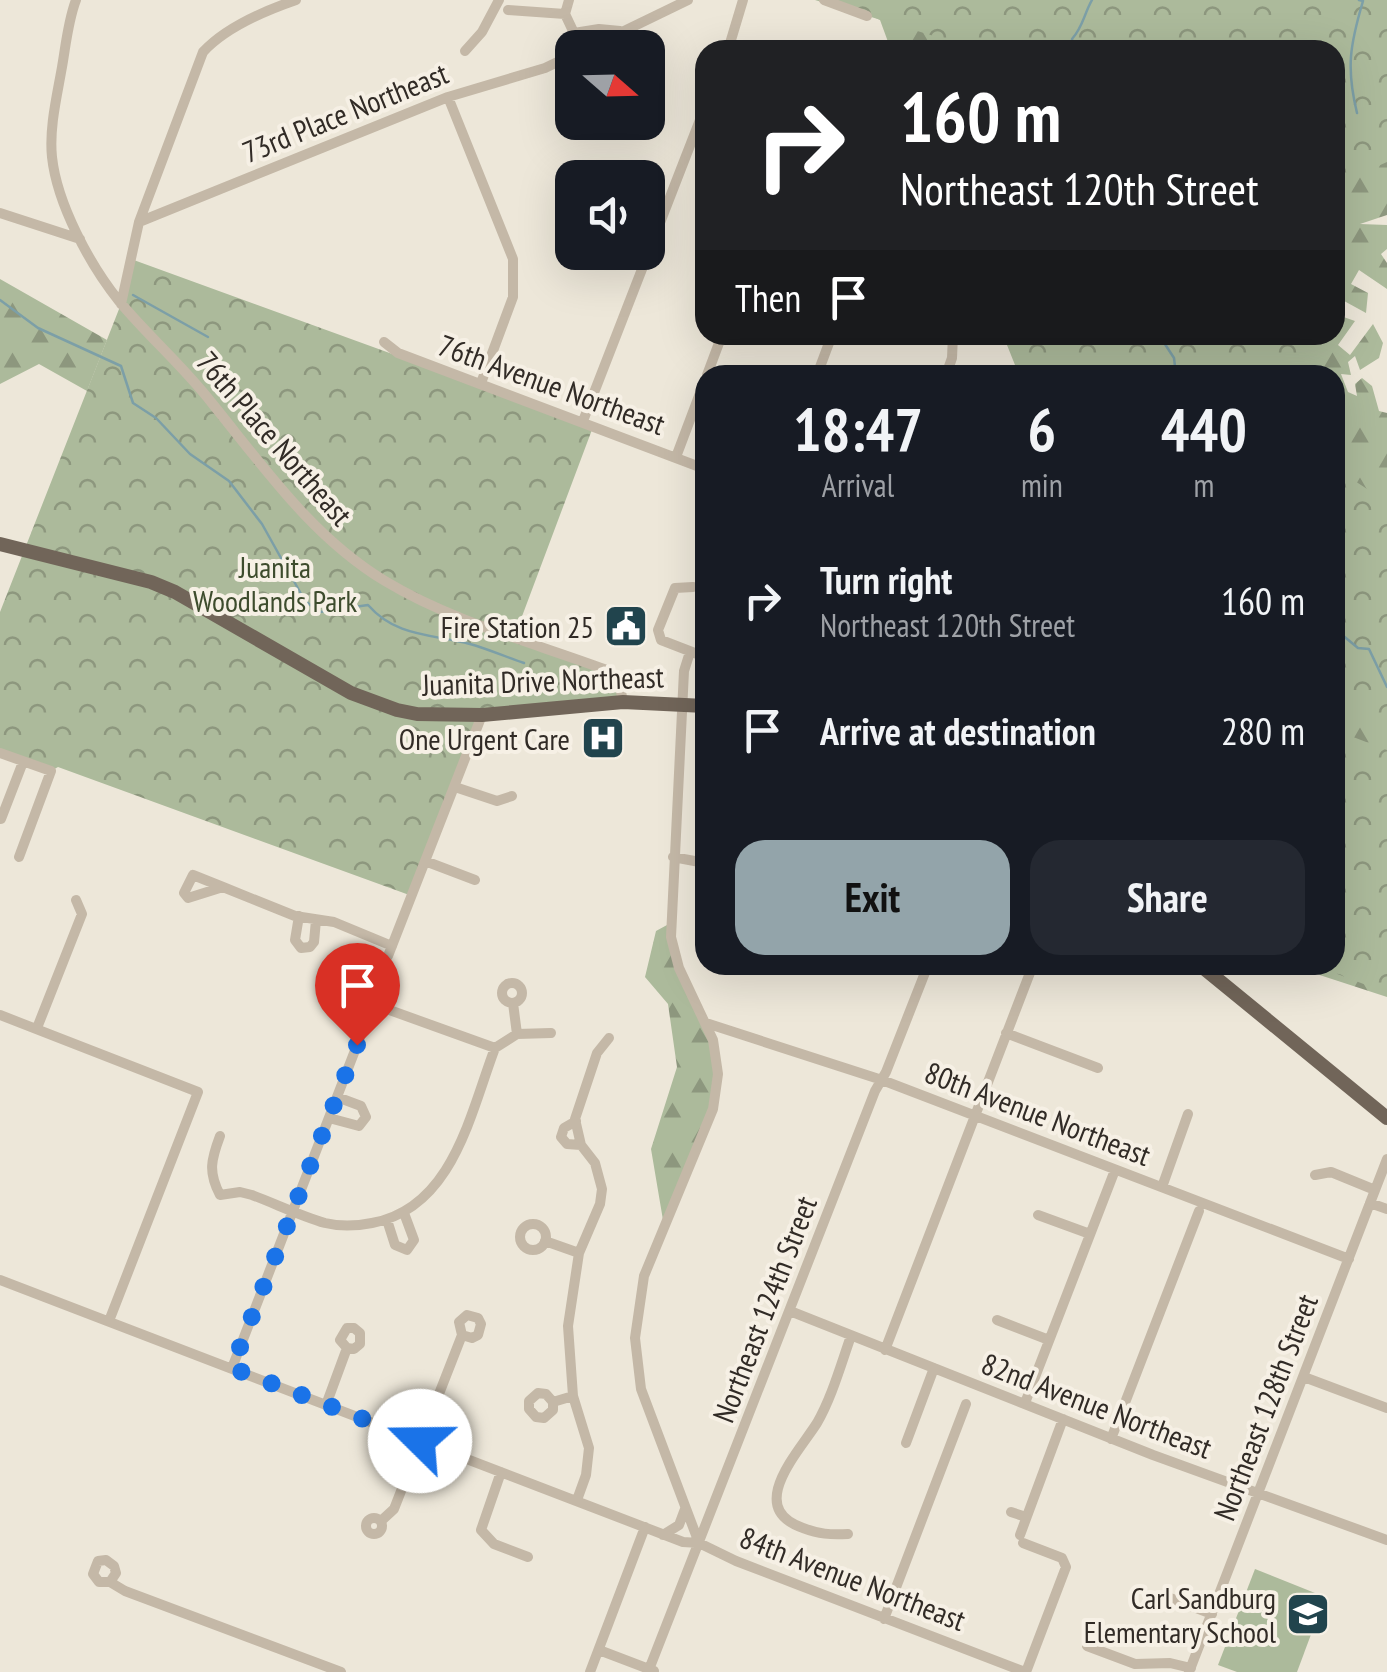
<!DOCTYPE html>
<style>
body{margin:0;font-family:"PT Sans Narrow",sans-serif;background:#242831;color:#f1f3f6;height:100vh;display:flex;flex-direction:column;font-size:38px;white-space:nowrap}
*{box-sizing:border-box;margin:0}
p{font-size:32px;color:#9ea1a6}
.icon{flex:none;width:55px;height:55px;fill:none;stroke:currentColor;stroke-width:2;stroke-linecap:round;stroke-linejoin:round}
.map{position:relative;flex:1;overflow:hidden}
.panel{position:absolute;left:695px;top:365px;width:650px;height:610px;display:flex;flex-direction:column;background:#171b24;border-radius:30px;box-shadow:0 10px 40px #0002}
.panel>*{flex:none}
.guide{position:absolute;left:695px;top:40px;width:650px;height:305px;border-radius:30px;box-shadow:0 10px 40px #0002;background:#202124;color:#fff;overflow:hidden}
.needle{width:65px;rotate:110deg}
.controls{position:absolute;left:555px;top:30px;display:grid;gap:20px}
.controls a{display:grid;place-items:center;width:110px;height:110px;border-radius:20px;background:#171b24;box-shadow:0 10px 40px #0002;font-size:50px}
.pin{position:absolute;display:grid;place-items:center;width:85px;height:85px;color:#fff;margin:-102px -42px;border-radius:50% 50% 50% 0;rotate:-45deg;box-shadow:0 0 10px #0007}
.pin .icon{rotate:45deg}
.me{position:absolute;width:110px;margin:-55px;rotate:292deg;stroke-linejoin:round;filter:drop-shadow(0 0 8px #0008)}
.turn{display:flex;align-items:center;gap:35px;height:210px;padding:0 40px;font-size:45px}
.turn .icon{width:130px;height:130px;stroke-width:2.5}
.turn b{display:block;font-size:70px;line-height:85px}
.then{display:flex;align-items:center;height:95px;padding:0 40px;background:#0003;gap:20px;font-size:38px}
.eta{display:flex;justify-content:space-evenly;align-items:center;height:170px;text-align:center}
.eta b{font-size:60px;font-weight:700;line-height:70px}
.button{display:flex;gap:20px;margin-top:auto;padding:20px 40px}
.button a{flex:1;height:115px;border-radius:30px;background:#93a4aa;color:#111;font-size:40px;font-weight:700;line-height:115px;text-align:center}
.button a+a{background:#242831;color:#f1f3f6}
ul{padding:0;list-style:none}
li{display:flex;align-items:center;gap:30px;height:130px;padding:0 40px}
li div{flex:1}
li b{display:block;font-size:38px}
li em{font-style:normal}
.map>svg:first-child{display:block}
</style>
<div class="map">
<svg width="1387" height="1672" viewBox="0 0 1387 1672">
<defs>
<pattern id="forest-firs" width="22" height="20" patternUnits="userSpaceOnUse" patternTransform="scale(2.5)"><rect width="22" height="20" fill="#acba9b"/><path d="M5 1l3.5 6h-7zM16 11l3.5 6h-7z" fill="#8d977e"/></pattern>
<pattern id="park-crowns" width="20" height="18" patternUnits="userSpaceOnUse" patternTransform="scale(2.5)"><rect width="20" height="18" fill="#acba9b"/><path d="M2 6a3 3 0 1 1 6 0M12 15a3 3 0 1 1 6 0" fill="none" stroke="#8d977e"/></pattern>
</defs>
<rect width="100%" height="100%" fill="#ede7d9"/>
<path fill="url(#forest-firs)" d="M838 0H1387V215L1360 224 1387 225V249L1381 254 1387 263V289L1359 270 1351 284 1368 293 1366 313 1335 296V50H891L880 20Z
M0 279 107 340 87 391 39 364 0 384Z
M1335 314 1355 321 1338 345 1350 355 1373 324 1383 343 1379 358 1360 370 1355 356 1348 362 1351 375 1341 374 1348 392 1357 396 1355 384 1362 378 1372 386 1379 411 1387 413V997L1289 965H1335V375H1019L1003 335H1335Z
M667 925 670 945 706 1023 717 1091 664 1226 651 1149 677 1067 668 1004 645 977 656 931Z"/>
<path fill="url(#park-crowns)" d="M815 0H1387V162L1335 185V50H980Z
M131 259 593 427 515 635 615 674 623 702 482 715 412 896 58 767 51 771 0 753V612L121 304Z
M1014 335H1303L1328 375H1011L1020 352Z
M1335 468 1387 502V721L1335 701Z
M1335 730 1387 750V993L1314 965H1335Z"/>
<path fill="#acba9b" d="M1255 1569 1325 1597 1297 1672H1237L1218 1665Z"/>
<g fill="none" stroke-linecap="round" stroke-linejoin="round">
<path stroke="#7c9fa7" stroke-width="2.5" d="M1074 50 1072 39C1083 27 1084 14 1092 0
M1357 113C1346 68 1350 45 1363 1L1359 0
M133 295 208 337
M0 300 38 328 121 366 133 403 156 418 190 454 229 481 262 524 305 601 320 612 368 605C396 637 431 634 470 644 488 649 506 657 524 663
M1159 335 1174 358 1176 375
M1335 629 1358 648 1369 649 1387 687"/>
<path stroke="#c4b8a7" stroke-width="10" d="M76 0C68 21 66 44 62 67 57 96 49 128 52 157 57 204 90 265 119 301 148 336 183 366 211 402 264 467 312 537 385 581 451 621 531 642 604 669 619 677 620 685 623 702
M569 0 565 14 574 33 599 29 620 31
M824 0 867 16
M508 10 565 14
M589 48 688 0
M728 50 743 0
M465 51 482 32 499 0
M448 97 513 259V297L481 383
M0 213 80 239
M139 222 448 97 545 68 572 55
M121 304 139 222 203 52C226 27 264 11 296 0
M384 342 398 353 705 469
M707 375 722 335
M817 375 832 335
M946 375 952 358 953 335
M583 421 705 107
M676 457 705 380
M693 587 675 588 658 630 661 640 705 657
M690 652 684 671 671 937 679 968 713 1040 718 1074 713 1109 644 1276 635 1338 641 1389 699 1543
M0 753 51 771 19 857
M455 787 497 801 512 796
M1 819 23 762
M673 857 705 863
M425 861 475 880
M223 887 193 875 184 893 188 898 223 887 295 916 334 922 392 946
M299 916 295 940 301 948 310 947 314 942 316 920
M388 956 482 715
M502 993a10 10 0 1 1 20 0a10 10 0 1 1-20 0Z
M370 1003 495 1048 517 1034 551 1033
M513 1003 517 1034
M0 1015 198 1092 109 1321
M706 1023 882 1080 1349 1259
M37 1028 82 914 76 900
M1006 1033 1098 1068
M329 1118 359 1126 366 1117 361 1106 337 1097
M576 1121 564 1128 561 1137 567 1144 581 1145
M220 1136C211 1160 208 1172 220 1195L240 1192 252 1195C276 1204 301 1216 325 1223 341 1227 357 1226 372 1223 453 1208 470 1114 495 1048
M1315 1175 1331 1172 1375 1190
M1162 1187 1188 1114
M1370 1203 1387 1209
M1038 1215 1090 1234
M387 1220 395 1245 407 1250 414 1240 404 1213
M520 1237a13 13 0 1 1 26 0a13 13 0 1 1-26 0Z
M545 1241 579 1253
M0 1280 683 1542 699 1543 736 1561 1025 1672
M790 1311 1153 1455 1387 1540
M997 1320 1049 1340
M885 1350 1033 965
M232 1368 366 1022 385 964
M1304 1377 1387 1408
M553 1402V1410L544 1418 536 1417 529 1409V1401L538 1393 546 1394 553 1402 573 1396
M1025 1403 1115 1170
M326 1405 347 1348 340 1340 347 1328H354L360 1333V1344L354 1349 347 1348
M1111 1439 1199 1211
M906 1443 934 1368
M501 1472 481 1530 494 1544 528 1557
M577 1500 586 1475 589 1448 573 1396 568 1326 579 1253 600 1204 602 1189 595 1163 581 1145 575 1119 597 1053 609 1038
M1011 1512 1026 1517
M366 1526a8 8 0 1 1 16 0a8 8 0 1 1-16 0Z
M381 1521 394 1509 462 1335 459 1322 467 1315 478 1318 481 1324 478 1335 472 1338 462 1335
M848 1534C830 1535 819 1534 803 1528 745 1508 798 1453 817 1423 832 1397 841 1364 851 1336
M663 1535 679 1525 685 1509
M1020 1535 1063 1419
M1023 1543 1062 1558 1066 1567 1026 1672
M110 1582 116 1573 114 1566 106 1560 98 1561 93 1574 99 1582H110L125 1591 341 1672
M1154 1597 1170 1598 1212 1614
M884 1619 966 1404
M1087 1646 1135 1664 1170 1663 1191 1668
M599 1650 654 1671
M590 1672 645 1527
M648 1672 875 1091 886 1072 928 965
M1189 1672 1387 1159"/>
<path stroke="#716559" stroke-width="14" d="M0 544 151 582 175 592 351 693 397 710 417 714 482 715 623 702 705 706
M1200 965 1387 1118"/>
</g>
<g fill="none" stroke-linecap="round" stroke-linejoin="round">
<path stroke="#1a73e8" stroke-width="18" stroke-dasharray="0 32.4" d="M357 1045 232 1368 420 1441"/>
</g>
<defs>
<g id="civic-square" transform="scale(2.25)"><rect x="-9" y="-9" width="18" height="18" rx="4" fill="#21444d" stroke="#f6f0e5"/><path d="M-.6-6.5H3V-4.5H.6V-3L4-1V1h2V6H-6V1h2V-1L-.6-3ZM-1.2 2.5V6h2.4V2.5Z" fill="#fff"/></g>
<g id="hospital-square" transform="scale(2.25)"><rect x="-9" y="-9" width="18" height="18" rx="4" fill="#21444d" stroke="#f6f0e5"/><path d="M-5-5h3v3.5h4V-5h3V5h-3V1.5h-4V5h-3Z" fill="#fff"/></g>
<g id="school-square" transform="scale(2.25)"><rect x="-9" y="-9" width="18" height="18" rx="4" fill="#21444d" stroke="#f6f0e5"/><path d="M0-5L7-2L0 1L-7-2ZM-4 1L0 2.5L4 1V4Q0 6-4 4Z" fill="#fff"/></g>
</defs>
<g fill-rule="evenodd">
<use href="#civic-square" x="626" y="626"/>
<use href="#hospital-square" x="603" y="738"/>
<use href="#school-square" x="1308" y="1614"/>
</g>
<g text-anchor="middle" dominant-baseline="central" stroke-width="8" stroke-linejoin="round" paint-order="stroke">
<g font-size="30" fill="#312b26" stroke="#f6f0e5">
<text transform="translate(345 112) rotate(-22)">73rd Place Northeast</text>
<text transform="translate(552 384) rotate(20)">76th Avenue Northeast</text>
<text transform="translate(275 438) rotate(49)">76th Place Northeast</text>
<text transform="translate(543 680) rotate(-2)">Juanita Drive Northeast</text>
<text transform="translate(1038 1113) rotate(21)">80th Avenue Northeast</text>
<text transform="translate(764 1309) rotate(-69)">Northeast 124th Street</text>
<text transform="translate(1097 1405) rotate(21)">82nd Avenue Northeast</text>
<text transform="translate(1265 1407) rotate(-69)">Northeast 128th Street</text>
<text transform="translate(853 1578) rotate(21)">84th Avenue Northeast</text>
</g>
<g font-size="30" fill="#3d4c2d" stroke="#f6f0e5">
<text x="275" y="566">Juanita<tspan x="275" dy="34">Woodlands Park</tspan></text>
</g>
<g font-size="30" fill="#312b26" stroke="#f6f0e5" text-anchor="end">
<text x="594" y="626">Fire Station 25</text>
<text x="570" y="738">One Urgent Care</text>
<text x="1276" y="1597">Carl Sandburg<tspan x="1276" dy="34">Elementary School</tspan></text>
</g>
</g>
</svg>
<div class="controls">
<a><svg class="needle" viewBox="-14 -14 28 28"><path d="M0-13l5 13h-10z" fill="#e53935"/><path d="M0 13l5-13h-10z" fill="#9ea1a6"/></svg></a>
<a><svg class="icon" aria-label="sound" viewBox="0 0 24 24"><path d="M4 9h4l5-4v14l-5-4H4zM17 9q2 3 0 6"/></svg></a>
</div>
<div class="pin" style="left:357px;top:1045px;background:#d93025"><svg class="icon" aria-label="arrive" viewBox="0 0 24 24"><path d="M6 21V4h12l-3 4 3 4H6"/></svg></div>
<svg class="me" style="left:420px;top:1441px" viewBox="-20 -20 40 40"><circle r="19" fill="#fff"/><path d="M0-13L10 11 0 6-10 11z" fill="#1a73e8"/></svg>
<div class="guide">
<div class="turn"><svg class="icon" aria-label="right" viewBox="0 0 24 24"><path d="M7 20v-9h11M14 6l5 5-5 5"/></svg><div><b>160 m</b>Northeast 120th Street</div></div>
<div class="then">Then<svg class="icon" aria-label="arrive" viewBox="0 0 24 24"><path d="M6 21V4h12l-3 4 3 4H6"/></svg></div>
</div>
<section class="panel">
<div class="eta">
<div><b>18:47</b><p>Arrival</p></div>
<div><b>6</b><p>min</p></div>
<div><b>440</b><p>m</p></div>
</div>
<ul>
<li><svg class="icon" aria-label="right" viewBox="0 0 24 24"><path d="M7 20v-9h11M14 6l5 5-5 5"/></svg><div><b>Turn right</b><p>Northeast 120th Street</p></div><em>160 m</em></li>
<li><svg class="icon" aria-label="arrive" viewBox="0 0 24 24"><path d="M6 21V4h12l-3 4 3 4H6"/></svg><div><b>Arrive at destination</b></div><em>280 m</em></li>
</ul>
<div class="button"><a>Exit</a><a>Share</a></div>
</section>
</div>
